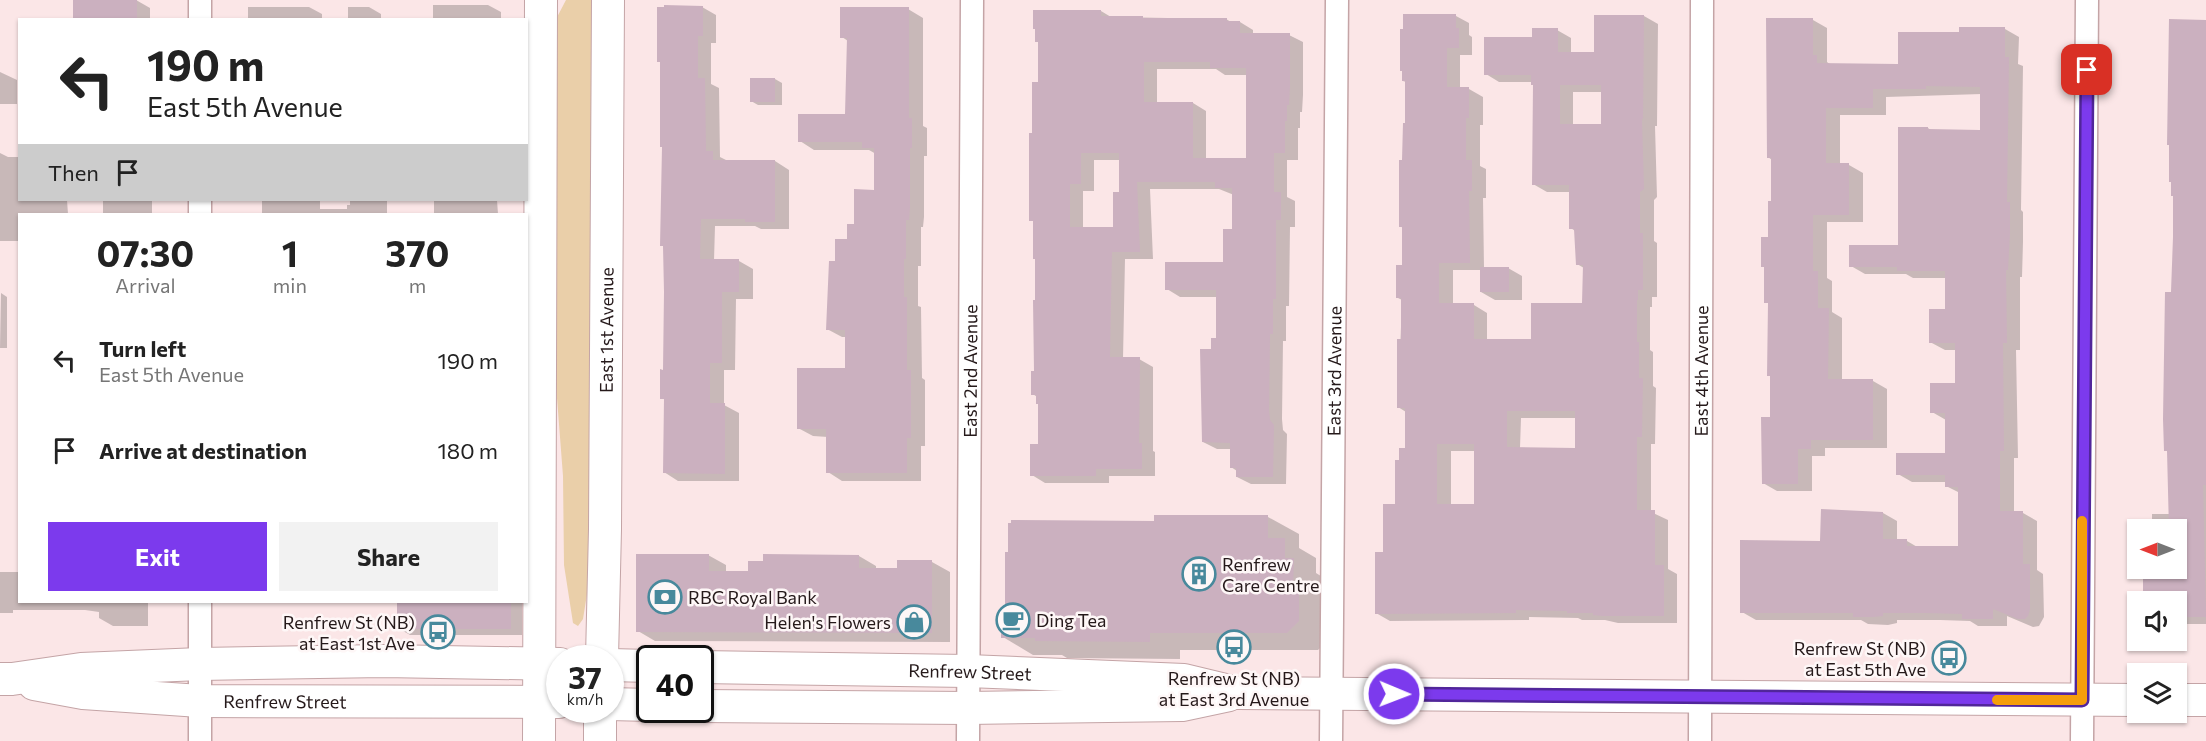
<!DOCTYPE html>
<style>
body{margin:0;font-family:Commissioner,sans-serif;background:#f2f2f2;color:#222;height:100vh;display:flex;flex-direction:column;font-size:22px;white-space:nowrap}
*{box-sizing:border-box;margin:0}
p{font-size:20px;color:#767676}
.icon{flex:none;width:33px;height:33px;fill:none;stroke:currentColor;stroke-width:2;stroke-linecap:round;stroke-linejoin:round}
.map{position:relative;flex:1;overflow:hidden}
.panel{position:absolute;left:18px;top:213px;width:510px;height:390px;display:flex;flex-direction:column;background:#fff;border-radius:0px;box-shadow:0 2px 4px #0004}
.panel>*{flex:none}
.banner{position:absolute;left:18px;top:18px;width:510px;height:183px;border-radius:0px;box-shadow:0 2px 4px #0004;background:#fff;color:#222;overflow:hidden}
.needle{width:39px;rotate:270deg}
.fabs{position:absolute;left:2127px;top:519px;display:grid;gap:12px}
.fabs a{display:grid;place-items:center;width:60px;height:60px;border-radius:0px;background:#fff;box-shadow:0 2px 4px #0004;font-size:30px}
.speed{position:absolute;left:546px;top:645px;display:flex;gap:12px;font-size:30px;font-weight:700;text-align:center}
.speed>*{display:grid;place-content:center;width:78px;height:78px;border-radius:50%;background:#fff;box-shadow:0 2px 4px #0004;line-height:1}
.speed small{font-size:15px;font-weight:400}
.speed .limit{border:3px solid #111;border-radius:9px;background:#fff;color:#111}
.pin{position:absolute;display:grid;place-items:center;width:51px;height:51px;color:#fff;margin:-26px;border-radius:12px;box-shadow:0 3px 9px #0006}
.me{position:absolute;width:66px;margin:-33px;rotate:91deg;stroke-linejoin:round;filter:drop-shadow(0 0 4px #0008)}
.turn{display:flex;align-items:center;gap:21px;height:126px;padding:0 30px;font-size:27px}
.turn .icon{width:78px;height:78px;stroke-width:2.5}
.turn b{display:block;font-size:42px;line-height:51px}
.then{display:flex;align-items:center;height:57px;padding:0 30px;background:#0003;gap:12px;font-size:22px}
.eta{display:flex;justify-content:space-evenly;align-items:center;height:102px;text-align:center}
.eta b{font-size:36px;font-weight:700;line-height:42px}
.primary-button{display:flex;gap:12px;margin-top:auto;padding:12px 30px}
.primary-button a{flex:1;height:69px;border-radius:0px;background:#7c3aed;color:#fff;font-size:24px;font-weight:700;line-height:69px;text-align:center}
.primary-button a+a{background:#f2f2f2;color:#222}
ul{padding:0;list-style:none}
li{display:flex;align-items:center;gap:18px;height:90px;padding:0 30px}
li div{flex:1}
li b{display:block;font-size:22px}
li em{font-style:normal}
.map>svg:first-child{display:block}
</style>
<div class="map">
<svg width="2206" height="741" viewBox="0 0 2206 741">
<rect width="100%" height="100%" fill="#fbe6e7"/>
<path fill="#eacfa9" d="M566 0H592L591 569 583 619 578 626 573 623 564 565 563 476 555 372V21Z"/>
<path fill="#0003" fill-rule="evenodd" d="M136 0 150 8V20H75Z
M433 5H488L501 12V20H433Z
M248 7H309L322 14V20H248Z
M348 7H369L381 14V20H348Z
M702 7 716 15V43H711V84L719 88 720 157 728 161H775L789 170V229H761L755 226H715L714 261H739L753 269V299H736L735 370H724V405L739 413V481H678L664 472 666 400 661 398 664 371 665 246Z
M908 9 923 18V126L927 128V156H924V217L923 227H921V266H918V306L921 307 922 378 925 380V446H921V481H842L828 472V437L813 436 798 428 846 369V337H842L827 329 836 263 876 191V154L869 150H814L800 141 846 116 848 41 842 37Z
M1101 11 1111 17 1226 19 1231 22H1240L1253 30V35H1289L1303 42V95L1302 112H1300V128H1298V160H1287V197L1295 201V227H1290L1289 306H1286V341H1283L1282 419 1283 430 1287 434 1286 484H1251L1237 477V471L1231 467V449H1217L1203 442 1213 350 1217 339 1218 297H1180L1167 289 1225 264 1234 230V195L1219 189H1150L1153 259H1125L1123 359H1139L1153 367V451L1155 452V476H1109V483H1045L1032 475 1039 445V404L1037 397 1033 394 1036 373 1037 302 1033 134 1040 84ZM1157 69H1216L1225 75H1248V159H1206V111L1193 103H1157ZM1094 160H1120V193L1114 229H1083V191H1094Z
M1456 16 1469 23V35L1472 37V55H1460V89H1469L1483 97V125H1480V166L1486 169V198H1483L1484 268H1508L1522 276V300H1495L1481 292V270H1453V305H1474L1487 313V341H1532L1584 305V268L1577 264 1575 231 1571 228V192H1547L1533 184 1535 85 1533 82H1499L1486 74 1533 39 1557 30 1571 38V53H1596L1644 16 1658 24 1657 126H1655L1657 197 1654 200V241L1657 243V297H1652V307H1650V350L1653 352V386L1656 388 1655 444H1651V512L1668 520V569L1677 574V623H1618L1605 620H1582L1578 618 1529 617V620L1390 621 1376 613 1384 553 1396 506 1401 461 1406 449V412L1398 407 1402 300 1398 298 1403 267V228L1400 226 1406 125V82L1403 81ZM1573 92H1603V126L1573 125ZM1521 418H1577V449L1520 448ZM1451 451H1476V506H1451Z
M1813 20 1827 28V62L1831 65H1899L1961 33 2005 29 2019 37 2018 64 2023 66 2021 210 2023 212V242L2022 277H2020V350H2016L2018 458H2014V513H2023L2037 521V570L2043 574 2044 617 2039 626 2033 627 2007 616V626H1978L1970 621 1940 620H1897V623L1888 625 1868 624 1861 620H1756L1742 612 1822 543V511L1883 513 1897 521V541H1907L1919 548H1960V493L1946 486V482H1912L1898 474 1946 454V420L1932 412 1957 385V350H1945L1930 342 1946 311V278H1913L1906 274H1865L1851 266 1899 247 1928 128 1932 131H1982V94L1886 97V115H1840V165H1849L1863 173V222H1827V278L1832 281V312L1842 318V381H1873L1887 389V448H1825V456H1812V491H1777L1763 483 1772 418 1770 304 1766 302 1772 203V160L1768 157Z
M2206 21V624H2176V602L2154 572 2153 568H2176V530H2152V514H2170L2168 452 2166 450 2175 237 2173 183Z
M0 72 17 80V104H0Z
M751 79H775L782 83V105H758L751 101Z
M0 153 8 157H20V200H67L68 214H20V241H0Z
M103 200H152V214H103Z
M262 200H320V209H347V205H350V200H387V214H262Z
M434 200H497L498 214H434Z
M1 293 7 297V348H0Z
M1268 517 1299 534V548L1316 558V573L1324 578 1329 639 1318 650H1180V659L1067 658 1062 655H1033L1003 637 1156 522Z
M708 555 726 565V573H749L765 563 859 556 876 566V569H898L932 562 950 572V642L655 641 638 631Z
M0 572H20V602H148V626H113L99 618V612L85 610H13V613H0Z
M398 602H522V635H410L398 628Z"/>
<path fill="#cbb0bf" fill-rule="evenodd" d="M73 0H137V20H73Z
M664 5 703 6V36H698V78H705L706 151H713V160H775V222H745V219H701L700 259H739V292H722V363H710V403H725V474L663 473 664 399H660V369L663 370 664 292 663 246H660L662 147H660V62H657V7H664Z
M840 7H909V118H912V148H910V207L909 220H906V259H904V297H907V370H911V438H907V473H826V429H797V368H845V330H826L829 261H835V239H847V224H854V189L874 190V148H862V142H798V114H845L847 38H840Z
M1033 10H1101V16H1143V18H1227V21H1240V33H1290V86L1289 105H1287V121H1285V153H1274V192H1281V220H1276V299H1273V334H1270L1269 411 1270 420 1274 425 1273 477H1236V468H1230V443L1202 442 1200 349H1211V338H1216V290H1165V262H1223V229H1232V188H1215V182H1137L1140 252H1112L1110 357H1140L1139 443H1142V469H1096V476H1030V444H1038V404H1036V395H1031V371H1034L1033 300H1035V259H1033V221H1029V133H1032V82H1038V42H1035V29H1033ZM1144 62H1210V68H1246V158H1193V102H1144ZM1081 153H1119V192H1113V227H1070V184H1081Z
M1403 14H1456V28H1459V48H1447V87H1469V118H1466V160H1472V191H1469L1470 263H1439V303H1474V339H1531V303H1582L1583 265H1576L1574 229H1569V185H1532L1533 85H1531V75H1484V37H1532V28H1558V52H1594V15H1644L1643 119H1642L1644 189 1640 192V233H1643V290H1638V300H1637V342H1639V378H1643L1642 437H1637V510H1655V565H1664V616H1603L1593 615V613H1567V611L1516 610V613L1375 614V552H1383V504H1395V460H1399V448H1405V408H1397V339H1401V298H1396V265H1402V227H1399V160H1402L1403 123H1405V81H1402V71H1400V29H1403ZM1560 85H1601V124H1560ZM1507 411H1575V448L1507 447ZM1437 444H1474V504H1437Z
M1766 18H1813V55H1817V63L1898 64V32H1959V27H2005V57H2009L2007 202H2010V233L2008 270H2006L2007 343H2003L2004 451H2000V511H2023V564H2030V609L2028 616 2025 619H2018L1993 609V619H1962V614L1925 613H1883V616L1873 617H1853V613H1740V540L1820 541 1821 509 1883 512V539H1907V546H1958V487H1945V475H1896V453H1945V413H1930V383H1955V343H1929V309H1945V271H1897V267H1849V245H1898V127H1928V129L1980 130V87L1926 86V89H1873V108H1826V163H1849V215H1813V271H1818V308H1829L1828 379H1873V440H1811V449H1798V484H1762L1761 417H1770V376H1767L1768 303H1764V267H1761V237H1768V201H1771V158H1767Z
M2169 19 2206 20V485H2203L2206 617H2179V602H2143V570H2176V530H2169L2167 451H2164L2163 419 2165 292H2171L2173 237V196H2171V182H2169V145H2167Z
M750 78H775V102H750Z
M1480 267H1509V292H1480Z
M1154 515H1268V538H1285V558H1294L1293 588H1299V621L1287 633H1150V642L1035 641V638H1001V618H1005V552H1008V523H1011V520L1154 521Z
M636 554H709V571H748V561H763V554L859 555V568H897V560H932V633L636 632Z
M397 602H511V629H397Z"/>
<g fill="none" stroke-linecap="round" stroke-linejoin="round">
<g stroke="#c4a4a6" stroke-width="25">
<g id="street">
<path d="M200 0V20"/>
<path d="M200 200V214"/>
<path d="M200 741V602"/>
<path id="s1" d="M968 741 972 0"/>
<path id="s2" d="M1331 741 1337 0"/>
<path id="s3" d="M1700 741 1702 0"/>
<path d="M2082 741 2087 0"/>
</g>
</g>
<g stroke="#c4a4a6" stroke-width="34">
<g id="secondary">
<path id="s4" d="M602 658 605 529 608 0"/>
<path d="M610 665 650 666"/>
<path id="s5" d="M700 667 968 671 1184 680 1238 693 2138 700"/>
<path d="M0 679H12L81 669 200 664 384 661 560 664"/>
<path id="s6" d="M34 684 83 693 200 701 559 702"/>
<path d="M2176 700H2206"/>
<path d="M610 704 650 705"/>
<path d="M700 706 968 708 1182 705 1229 695"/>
<path d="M539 741 541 0"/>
<path d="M600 741V710"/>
</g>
</g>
<use href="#street" stroke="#fff" stroke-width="22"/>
<use href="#secondary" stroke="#fff" stroke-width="32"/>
</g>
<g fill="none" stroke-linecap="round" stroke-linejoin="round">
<g stroke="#51269a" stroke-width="15">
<path id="route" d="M1394 694 2082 700 2087 70"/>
</g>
<use href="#route" stroke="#7c3aed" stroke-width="10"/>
<path stroke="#f59e0b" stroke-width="10" d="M1997 700H2082V521"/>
</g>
<defs>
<g id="building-ring" transform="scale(1.725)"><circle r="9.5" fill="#fef7f7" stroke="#48899c" stroke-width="1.5"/><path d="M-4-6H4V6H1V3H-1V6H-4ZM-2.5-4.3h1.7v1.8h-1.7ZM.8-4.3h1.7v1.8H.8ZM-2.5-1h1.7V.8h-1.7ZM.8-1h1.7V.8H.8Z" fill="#48899c"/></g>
<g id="bank-ring" transform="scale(1.725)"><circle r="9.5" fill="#fef7f7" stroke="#48899c" stroke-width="1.5"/><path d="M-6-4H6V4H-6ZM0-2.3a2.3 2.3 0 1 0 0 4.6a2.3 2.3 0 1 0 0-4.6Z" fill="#48899c"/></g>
<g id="cafe-ring" transform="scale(1.725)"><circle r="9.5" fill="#fef7f7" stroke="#48899c" stroke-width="1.5"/><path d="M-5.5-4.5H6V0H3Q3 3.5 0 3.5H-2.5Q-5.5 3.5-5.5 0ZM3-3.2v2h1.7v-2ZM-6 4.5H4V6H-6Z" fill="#48899c"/></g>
<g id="shop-ring" transform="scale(1.725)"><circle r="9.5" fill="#fef7f7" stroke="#48899c" stroke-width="1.5"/><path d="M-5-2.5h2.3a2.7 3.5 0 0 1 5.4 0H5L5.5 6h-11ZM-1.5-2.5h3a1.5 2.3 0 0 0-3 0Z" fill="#48899c"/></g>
<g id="bus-ring" transform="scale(1.725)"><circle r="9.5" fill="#fef7f7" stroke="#48899c" stroke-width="1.5"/><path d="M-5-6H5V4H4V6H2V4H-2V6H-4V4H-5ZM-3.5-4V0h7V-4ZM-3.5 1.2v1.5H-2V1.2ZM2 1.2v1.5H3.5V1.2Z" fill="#48899c"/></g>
</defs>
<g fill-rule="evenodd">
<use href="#building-ring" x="1199" y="574"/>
<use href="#bank-ring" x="665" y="597"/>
<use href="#cafe-ring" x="1013" y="620"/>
<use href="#shop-ring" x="914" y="622"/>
<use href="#bus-ring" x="438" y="632"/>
<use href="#bus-ring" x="1234" y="647"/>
<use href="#bus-ring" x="1949" y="658"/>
</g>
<g text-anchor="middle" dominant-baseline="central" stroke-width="5" stroke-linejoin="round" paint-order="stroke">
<g font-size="18" fill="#25191a" stroke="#fef7f7">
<text stroke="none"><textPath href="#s4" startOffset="328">East 1st Avenue</textPath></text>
<text stroke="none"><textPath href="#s1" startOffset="370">East 2nd Avenue</textPath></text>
<text stroke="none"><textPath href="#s2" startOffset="370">East 3rd Avenue</textPath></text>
<text stroke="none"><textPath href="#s3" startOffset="370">East 4th Avenue</textPath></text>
<text stroke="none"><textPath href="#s5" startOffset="270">Renfrew Street</textPath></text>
<text stroke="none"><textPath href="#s6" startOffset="252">Renfrew Street</textPath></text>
</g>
<g font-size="18" fill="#25191a" stroke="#fef7f7" text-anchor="start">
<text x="1222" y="564">Renfrew<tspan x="1222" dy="21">Care Centre</tspan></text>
<text x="688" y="597">RBC Royal Bank</text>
<text x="1036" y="620">Ding Tea</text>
<text x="415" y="622" text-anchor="end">Renfrew St (NB)<tspan x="415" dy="21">at East 1st Ave</tspan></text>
<text x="891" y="622" text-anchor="end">Helen's Flowers</text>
<text x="1926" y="648" text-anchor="end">Renfrew St (NB)<tspan x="1926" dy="21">at East 5th Ave</tspan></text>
<text x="1234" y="678" text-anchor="middle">Renfrew St (NB)<tspan x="1234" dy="21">at East 3rd Avenue</tspan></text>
</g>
</g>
</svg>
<div class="fabs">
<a><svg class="needle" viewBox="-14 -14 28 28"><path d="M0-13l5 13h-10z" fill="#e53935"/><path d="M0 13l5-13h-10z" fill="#767676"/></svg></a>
<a><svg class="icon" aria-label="sound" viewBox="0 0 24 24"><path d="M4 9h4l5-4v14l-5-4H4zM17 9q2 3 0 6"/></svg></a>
<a><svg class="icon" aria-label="layers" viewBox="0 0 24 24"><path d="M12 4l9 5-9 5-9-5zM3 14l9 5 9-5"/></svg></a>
</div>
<div class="speed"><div>37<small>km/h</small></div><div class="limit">40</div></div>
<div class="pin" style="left:2087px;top:70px;background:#d93025"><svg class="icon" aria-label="arrive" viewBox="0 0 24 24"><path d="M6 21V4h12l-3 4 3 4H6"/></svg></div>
<svg class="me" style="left:1394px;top:694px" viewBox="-20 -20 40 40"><circle r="17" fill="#7c3aed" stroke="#fff" stroke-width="3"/><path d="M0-11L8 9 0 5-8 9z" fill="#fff"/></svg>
<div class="banner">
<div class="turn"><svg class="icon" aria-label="left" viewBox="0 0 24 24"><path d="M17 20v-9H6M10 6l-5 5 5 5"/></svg><div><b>190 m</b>East 5th Avenue</div></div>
<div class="then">Then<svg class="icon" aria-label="arrive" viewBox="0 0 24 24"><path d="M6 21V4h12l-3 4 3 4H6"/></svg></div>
</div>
<section class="panel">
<div class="eta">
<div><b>07:30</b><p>Arrival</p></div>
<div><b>1</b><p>min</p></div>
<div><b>370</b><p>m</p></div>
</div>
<ul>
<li><svg class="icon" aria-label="left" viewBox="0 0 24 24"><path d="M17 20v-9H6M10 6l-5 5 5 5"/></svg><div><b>Turn left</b><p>East 5th Avenue</p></div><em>190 m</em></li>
<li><svg class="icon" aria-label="arrive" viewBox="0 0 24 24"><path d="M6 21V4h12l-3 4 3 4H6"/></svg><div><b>Arrive at destination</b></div><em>180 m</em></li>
</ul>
<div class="primary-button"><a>Exit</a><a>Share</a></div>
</section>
</div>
